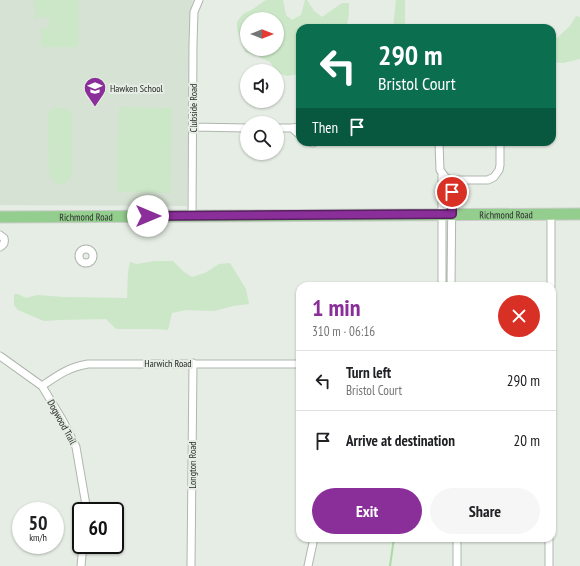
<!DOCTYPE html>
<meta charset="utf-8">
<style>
body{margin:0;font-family:"PT Sans Narrow",sans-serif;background:#f6f6f6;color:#202124;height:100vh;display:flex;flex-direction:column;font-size:15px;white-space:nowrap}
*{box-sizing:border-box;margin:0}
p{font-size:13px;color:#757577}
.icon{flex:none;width:22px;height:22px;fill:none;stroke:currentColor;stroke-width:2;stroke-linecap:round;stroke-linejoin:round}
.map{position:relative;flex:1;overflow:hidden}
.drawer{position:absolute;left:296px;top:282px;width:260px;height:260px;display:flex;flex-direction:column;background:#fff;border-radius:12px;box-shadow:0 1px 3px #0004}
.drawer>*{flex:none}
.hud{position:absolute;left:296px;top:24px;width:260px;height:122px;border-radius:12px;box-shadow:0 1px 3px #0004;background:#0b6e4f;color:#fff;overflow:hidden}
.needle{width:26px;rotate:90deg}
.fabs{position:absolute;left:240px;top:12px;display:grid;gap:8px}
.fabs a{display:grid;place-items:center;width:44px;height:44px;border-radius:50%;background:#fff;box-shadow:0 1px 3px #0004;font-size:20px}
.speed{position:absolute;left:12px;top:502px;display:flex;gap:8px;font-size:20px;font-weight:700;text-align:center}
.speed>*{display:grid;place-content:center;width:52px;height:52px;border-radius:50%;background:#fff;box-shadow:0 1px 3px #0004;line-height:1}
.speed small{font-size:10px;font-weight:400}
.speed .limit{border:2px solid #111;border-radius:6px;background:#fff;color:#111}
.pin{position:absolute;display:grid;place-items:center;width:34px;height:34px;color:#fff;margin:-17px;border:2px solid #fff;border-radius:50%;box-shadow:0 1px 4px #0007}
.me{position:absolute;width:44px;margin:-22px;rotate:90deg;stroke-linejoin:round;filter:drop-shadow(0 0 3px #0008)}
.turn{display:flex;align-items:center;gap:14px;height:84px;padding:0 16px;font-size:18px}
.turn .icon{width:52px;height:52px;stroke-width:2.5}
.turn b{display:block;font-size:28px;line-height:34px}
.then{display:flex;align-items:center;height:38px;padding:0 16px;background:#0003;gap:8px;font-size:15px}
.round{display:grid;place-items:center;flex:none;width:42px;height:42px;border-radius:21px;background:#f6f6f6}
.overview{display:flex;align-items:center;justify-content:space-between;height:68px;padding:0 16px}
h1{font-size:24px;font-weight:800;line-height:30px;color:#8a2e99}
.cta{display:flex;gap:8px;margin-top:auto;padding:8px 16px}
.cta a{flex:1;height:46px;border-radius:24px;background:#8a2e99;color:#fff;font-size:16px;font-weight:800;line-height:46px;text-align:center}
.cta a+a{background:#f6f6f6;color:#202124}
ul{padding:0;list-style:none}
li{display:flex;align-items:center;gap:12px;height:60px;padding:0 16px;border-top:1px solid #e0e0e0}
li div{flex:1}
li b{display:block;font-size:15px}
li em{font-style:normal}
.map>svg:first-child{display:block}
</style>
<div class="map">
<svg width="580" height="566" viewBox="0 0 580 566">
<rect width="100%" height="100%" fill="#e5ede4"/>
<path fill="#d6e3d4" d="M0 0H193L191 11 187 206 0 205Z"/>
<path fill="#cbe7c7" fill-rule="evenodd" d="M34 0H78V47H41V28H49V18L38 17V20H35Z
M266 0H283L286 15 292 20 301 15 305 0H307L314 11 322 17 342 3H349V14L347 25 349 28H300V74L287 76 277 72 270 62 257 56 245 52 237 29V22L243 14 253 9ZM247 19H277V49H247Z
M396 0H405V28H393Z
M576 16 580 17V59L563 63 552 62V37L557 38 570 26Z
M119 107 172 108 171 193 117 192Z
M61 108 68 109 72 112V174C66 189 52 188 49 172L48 116C49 107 53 108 61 108Z
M155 261H173L184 272 192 277 205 273 219 264 230 263 246 289 249 304 233 306 214 311 186 310 172 313 168 330 157 329H116L106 319 60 320 44 321 18 310 14 305V294H18L26 298 37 295 64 297 127 298 128 272 130 262 137 264Z"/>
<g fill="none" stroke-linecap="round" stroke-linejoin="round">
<path stroke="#abd9a5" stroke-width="2" d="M390 566 394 538"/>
<g stroke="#afb7ae" stroke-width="9">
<path id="minor" d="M193 127 247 128
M277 128H292L300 127
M292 128 300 135
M309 142 313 143 315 142
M439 142 440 170 446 178 452 180H488L494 177 499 170 500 165V142
M442 174V286
M192 216 193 44 194 12 199 0
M0 235 4 238C5 242 4 245 0 247
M79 256a7 7 0 1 1 14 0a7 7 0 1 1-14 0Z
M451 286 452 180
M551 286V214
M0 356 42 386 63 421 76 447 87 511
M42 386C58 375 69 367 88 364H300
M81 566 83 545
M191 566 193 363
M308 566 314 538
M457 566V538
M549 566V538"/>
</g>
<g stroke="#cbcccb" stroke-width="13">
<g id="primary">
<path id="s1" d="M0 217 205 216 580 214"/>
</g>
</g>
<use href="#minor" stroke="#fff" stroke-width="7"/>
<use href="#primary" stroke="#94ce8e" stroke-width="11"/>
</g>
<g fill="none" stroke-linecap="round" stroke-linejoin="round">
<g stroke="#5a1e63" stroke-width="10">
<path id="route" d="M148 216 452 214V192"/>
</g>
<use href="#route" stroke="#8a2e99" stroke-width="7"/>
</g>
<defs>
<g id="school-pin" transform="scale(1.15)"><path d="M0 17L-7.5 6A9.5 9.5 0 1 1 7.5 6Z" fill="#8a2e99" stroke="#e5ede4"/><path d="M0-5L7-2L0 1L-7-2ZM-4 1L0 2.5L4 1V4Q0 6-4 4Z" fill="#fff"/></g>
</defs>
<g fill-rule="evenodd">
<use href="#school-pin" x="95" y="88"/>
</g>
<g text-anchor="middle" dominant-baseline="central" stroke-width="4" stroke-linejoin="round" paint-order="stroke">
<g font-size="10" fill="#282b28" stroke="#e5ede4" text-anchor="start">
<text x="110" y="88">Hawken School</text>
</g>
<g font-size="10" fill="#282b28" stroke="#e5ede4">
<text transform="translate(193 108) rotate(-90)">Clubside Road</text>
<text stroke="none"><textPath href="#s1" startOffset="506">Richmond Road</textPath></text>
<text stroke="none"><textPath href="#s1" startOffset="86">Richmond Road</textPath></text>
<text x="168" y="363">Harwich Road</text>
<text transform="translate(62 422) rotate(61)">Dogwood Trail</text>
<text transform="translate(192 465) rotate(-90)">Longton Road</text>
</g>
</g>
</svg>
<div class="fabs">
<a><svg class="needle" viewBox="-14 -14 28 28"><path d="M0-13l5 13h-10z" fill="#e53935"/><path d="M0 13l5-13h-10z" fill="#757577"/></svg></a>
<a><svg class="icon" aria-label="sound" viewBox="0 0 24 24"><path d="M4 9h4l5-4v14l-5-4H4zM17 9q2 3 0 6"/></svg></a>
<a><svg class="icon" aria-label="search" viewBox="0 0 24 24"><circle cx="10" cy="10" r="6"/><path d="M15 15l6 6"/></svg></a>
</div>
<div class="speed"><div>50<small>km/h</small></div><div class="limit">60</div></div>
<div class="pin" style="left:452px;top:192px;background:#d93025"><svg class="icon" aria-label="arrive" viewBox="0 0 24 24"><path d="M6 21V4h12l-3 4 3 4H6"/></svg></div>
<svg class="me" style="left:148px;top:216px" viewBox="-20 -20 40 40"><circle r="19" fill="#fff"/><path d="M0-13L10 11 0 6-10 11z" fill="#8a2e99"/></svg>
<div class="hud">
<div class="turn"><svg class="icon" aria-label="left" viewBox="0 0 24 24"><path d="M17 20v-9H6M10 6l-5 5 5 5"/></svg><div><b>290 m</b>Bristol Court</div></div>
<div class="then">Then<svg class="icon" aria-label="arrive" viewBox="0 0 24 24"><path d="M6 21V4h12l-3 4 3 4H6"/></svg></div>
</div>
<section class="drawer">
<div class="overview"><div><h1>1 min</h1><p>310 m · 06:16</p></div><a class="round" style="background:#d93025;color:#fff"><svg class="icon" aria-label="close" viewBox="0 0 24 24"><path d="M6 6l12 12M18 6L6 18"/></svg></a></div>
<ul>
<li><svg class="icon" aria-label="left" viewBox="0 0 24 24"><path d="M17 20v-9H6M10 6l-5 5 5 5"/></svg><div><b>Turn left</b><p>Bristol Court</p></div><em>290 m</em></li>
<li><svg class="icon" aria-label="arrive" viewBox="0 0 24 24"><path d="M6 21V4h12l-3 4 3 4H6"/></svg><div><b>Arrive at destination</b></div><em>20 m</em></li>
</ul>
<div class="cta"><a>Exit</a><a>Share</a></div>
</section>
</div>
